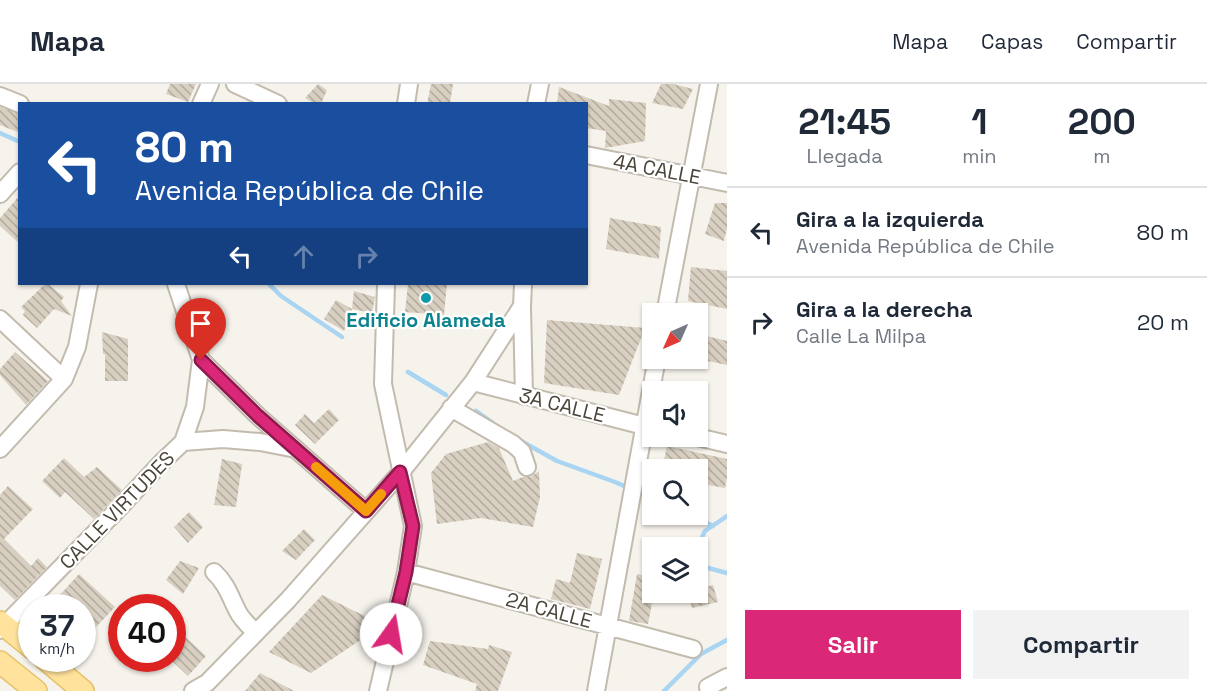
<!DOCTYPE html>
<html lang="es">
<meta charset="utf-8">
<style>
body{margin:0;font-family:"Space Grotesk",sans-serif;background:#f2f2f3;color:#1f2937;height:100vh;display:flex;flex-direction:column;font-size:22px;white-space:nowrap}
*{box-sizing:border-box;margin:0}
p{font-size:20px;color:#747a83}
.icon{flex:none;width:33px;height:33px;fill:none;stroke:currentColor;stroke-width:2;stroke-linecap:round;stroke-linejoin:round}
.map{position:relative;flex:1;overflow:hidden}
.details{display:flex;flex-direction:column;background:#fff;width:480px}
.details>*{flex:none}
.top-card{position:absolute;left:18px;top:18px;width:570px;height:183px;border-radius:0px;box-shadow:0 2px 4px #0004;background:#1a4fa0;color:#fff;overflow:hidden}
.needle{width:39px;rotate:225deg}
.fabs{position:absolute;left:642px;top:219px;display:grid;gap:12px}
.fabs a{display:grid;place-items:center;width:66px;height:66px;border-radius:0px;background:#fff;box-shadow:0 2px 4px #0004;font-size:30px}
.speed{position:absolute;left:18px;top:510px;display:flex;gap:12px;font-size:30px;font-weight:700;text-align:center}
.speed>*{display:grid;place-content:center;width:78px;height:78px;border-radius:50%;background:#fff;box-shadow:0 2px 4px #0004;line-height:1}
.speed small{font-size:15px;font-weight:400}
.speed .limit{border:9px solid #d22;background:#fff;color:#111}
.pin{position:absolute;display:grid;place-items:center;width:51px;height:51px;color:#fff;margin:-62px -26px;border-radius:50% 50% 50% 0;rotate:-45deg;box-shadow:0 0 6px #0007}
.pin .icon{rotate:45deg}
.me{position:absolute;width:66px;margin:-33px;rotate:13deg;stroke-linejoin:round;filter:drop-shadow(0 0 4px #0008)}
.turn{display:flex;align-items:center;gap:21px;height:126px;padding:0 18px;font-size:27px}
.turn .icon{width:78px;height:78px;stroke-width:2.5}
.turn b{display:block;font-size:42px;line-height:51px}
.lanes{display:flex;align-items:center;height:57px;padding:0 18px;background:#0003;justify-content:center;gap:30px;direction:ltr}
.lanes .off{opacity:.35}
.eta{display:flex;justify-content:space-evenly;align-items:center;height:102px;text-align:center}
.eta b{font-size:36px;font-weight:600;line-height:42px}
.primary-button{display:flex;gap:12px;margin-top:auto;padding:12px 18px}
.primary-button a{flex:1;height:69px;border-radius:0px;background:#db2777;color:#fff;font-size:24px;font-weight:600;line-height:69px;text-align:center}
.primary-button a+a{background:#f2f2f3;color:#1f2937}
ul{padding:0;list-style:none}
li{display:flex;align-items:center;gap:18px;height:90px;padding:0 18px;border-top:2px solid #e0e1e3}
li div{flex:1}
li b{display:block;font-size:22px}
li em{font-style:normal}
header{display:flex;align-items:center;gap:36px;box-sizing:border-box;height:84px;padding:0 30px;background:#fff;border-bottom:2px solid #e0e1e3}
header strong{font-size:28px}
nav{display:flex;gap:33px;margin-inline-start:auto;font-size:21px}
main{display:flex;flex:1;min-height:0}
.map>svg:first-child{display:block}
</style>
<header>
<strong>Mapa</strong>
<nav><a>Mapa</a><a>Capas</a><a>Compartir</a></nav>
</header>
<main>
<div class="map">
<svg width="727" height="607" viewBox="0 0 727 607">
<defs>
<pattern id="building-back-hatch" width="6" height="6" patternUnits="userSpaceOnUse" patternTransform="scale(1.5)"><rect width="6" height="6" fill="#d8cfc1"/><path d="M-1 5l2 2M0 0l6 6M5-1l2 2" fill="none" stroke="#b1aa9e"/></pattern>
</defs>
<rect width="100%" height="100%" fill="#f6f3ec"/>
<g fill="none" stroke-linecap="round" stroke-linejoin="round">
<path stroke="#a9d4f2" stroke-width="4.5" d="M0 49 20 58
M269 200 281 212 342 253
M408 288 446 311
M476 327 493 339
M521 357 557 377 615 398 652 414
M688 430 713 442
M697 464 705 447 727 432
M698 476 701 482 727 489
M664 607 701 570 727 556"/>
</g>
<path fill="url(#building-back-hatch)" d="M170 0H196L188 18 166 10Z
M318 0 327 6 321 20H315L305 14Z
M431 0H453L450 20H427Z
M661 0H673L693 5 683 25 652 19Z
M559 3 609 22V15L646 19 645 57 605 64 606 47 586 44V20H557Z
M0 23 20 30V49L0 41Z
M20 111V160L0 142V134Z
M715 119H727V144L724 157 705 150Z
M610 134 661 143 659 175 606 165Z
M691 183 727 187V225L688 217Z
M48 200 64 213 61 217 72 232 54 225 37 244 23 231 25 227 21 223 43 202Z
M408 200H447L444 231 405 228Z
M354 207 375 213 372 229 352 225Z
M336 216 352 225 344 247 324 235Z
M547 236 645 244 619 311 544 299Z
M102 248 128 255V297H105V270H103Z
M698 250 727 257V281L698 275Z
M15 268 48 297 26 321 0 291V285Z
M329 325 339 336 315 360 295 341 305 330 314 339Z
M488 358 499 364 513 397 523 393H531L539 387 540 413 533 443 481 434 437 440 431 389 446 370Z
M667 362 727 375V394L725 404 702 400 705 386H662Z
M64 374 84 393 97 383 122 406 94 435 65 408 60 414 42 397Z
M222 375 242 380 236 423 214 421Z
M8 402 33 425 4 455 31 482 38 474 47 483 15 516 0 502V411Z
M189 428 203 443 188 459 174 443Z
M304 445 315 456 296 476 282 467Z
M577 469 602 475 590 525 551 515 556 495 570 499Z
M180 477 199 484 183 510 166 496Z
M79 490 115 523 82 558V524H48Z
M637 490 652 493 653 514 648 540 629 537Z
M713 501 718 518 692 524 688 508H698V505Z
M322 511 383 541 311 589 269 568Z
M179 547 206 572 188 592 172 577V555Z
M430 557 488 565 489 561 512 568 498 607H475L477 600 423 581Z
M260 589 294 607H245Z"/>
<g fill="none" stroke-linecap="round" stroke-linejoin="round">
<g stroke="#c2bbae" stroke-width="20">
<path id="minor" d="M235 0 278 20
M0 12 20 20
M201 20 210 0
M406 20 409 0
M536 20 540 0
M586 71 727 99
M0 110 20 88
M176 200 201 276 258 332 366 427
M522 223 524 312
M665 230 709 0
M0 235 64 295
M473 298 652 344
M451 324 513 360 522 368 527 383
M693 352 727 360
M183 358 223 355 260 358 296 365
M0 365 64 295 77 263 89 200
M214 488C226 499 230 512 237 526 241 535 249 542 256 549
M406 488 693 565
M0 546 123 420 160 380 183 358 195 323 201 276
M193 607 207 599 288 516 401 388 473 298 522 222 523 200
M378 607 406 488 413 442 383 300 386 200
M596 607 657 274
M709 607 708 603 727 593"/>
</g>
<g stroke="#e6c16a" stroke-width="24">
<path id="major" d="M0 538 32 564
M44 574 83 607
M0 578 36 607"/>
</g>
<use href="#minor" stroke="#fff" stroke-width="16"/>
<use href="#major" stroke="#ffe39c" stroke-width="21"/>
</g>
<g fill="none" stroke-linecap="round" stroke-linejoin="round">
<g stroke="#8e194d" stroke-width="15">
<path id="route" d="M201 276 258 332 366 427 400 388 413 442 406 488 391 550"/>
</g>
<use href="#route" stroke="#db2777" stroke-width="10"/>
<path stroke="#f59e0b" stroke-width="10" d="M316 383 366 427 381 410"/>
</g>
<circle fill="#0f9aa8" stroke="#fff" stroke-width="2" cx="426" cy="214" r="6"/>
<g text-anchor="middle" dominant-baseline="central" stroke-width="4.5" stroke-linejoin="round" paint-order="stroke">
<g font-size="20" fill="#4b4439" stroke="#fff">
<text transform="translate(657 85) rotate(11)">4A CALLE</text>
<text transform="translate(562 321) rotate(14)">3A CALLE</text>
<text transform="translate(117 426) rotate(-46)">CALLE VIRTUDES</text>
<text transform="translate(549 526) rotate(15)">2A CALLE</text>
</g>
<g font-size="20" font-weight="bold" fill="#0d838f" stroke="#fff">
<text x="426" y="236">Edificio Alameda</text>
</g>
</g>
</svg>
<div class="fabs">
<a><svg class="needle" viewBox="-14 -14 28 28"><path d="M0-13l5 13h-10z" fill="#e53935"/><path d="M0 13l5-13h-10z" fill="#747a83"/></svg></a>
<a><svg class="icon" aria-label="sound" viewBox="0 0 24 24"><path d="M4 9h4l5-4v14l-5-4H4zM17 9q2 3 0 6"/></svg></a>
<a><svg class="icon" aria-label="search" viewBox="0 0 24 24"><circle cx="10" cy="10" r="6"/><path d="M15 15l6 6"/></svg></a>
<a><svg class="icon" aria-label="layers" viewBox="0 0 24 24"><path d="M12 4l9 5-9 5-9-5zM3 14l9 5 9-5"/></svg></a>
</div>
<div class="speed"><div>37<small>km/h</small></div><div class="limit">40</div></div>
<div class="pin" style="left:201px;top:276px;background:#d93025"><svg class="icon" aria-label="arrive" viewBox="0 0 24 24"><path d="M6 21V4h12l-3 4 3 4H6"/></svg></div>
<svg class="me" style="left:391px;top:550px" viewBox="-20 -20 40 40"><circle r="19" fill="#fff"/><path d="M0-13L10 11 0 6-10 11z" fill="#db2777"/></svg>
<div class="top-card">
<div class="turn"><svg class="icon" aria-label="left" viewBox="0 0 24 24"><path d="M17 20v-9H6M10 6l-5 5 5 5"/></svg><div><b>80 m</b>Avenida República de Chile</div></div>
<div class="lanes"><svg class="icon" aria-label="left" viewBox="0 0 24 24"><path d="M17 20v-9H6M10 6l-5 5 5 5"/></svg><svg class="icon off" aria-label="ahead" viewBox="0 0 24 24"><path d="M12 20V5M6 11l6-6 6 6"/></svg><svg class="icon off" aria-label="right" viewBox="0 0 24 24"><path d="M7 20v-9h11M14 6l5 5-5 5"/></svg></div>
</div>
</div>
<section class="details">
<div class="eta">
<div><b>21:45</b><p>Llegada</p></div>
<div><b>1</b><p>min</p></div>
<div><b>200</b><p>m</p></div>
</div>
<ul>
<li><svg class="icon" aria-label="left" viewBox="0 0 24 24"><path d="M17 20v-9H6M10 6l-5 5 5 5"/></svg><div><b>Gira a la izquierda</b><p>Avenida República de Chile</p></div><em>80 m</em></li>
<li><svg class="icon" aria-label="right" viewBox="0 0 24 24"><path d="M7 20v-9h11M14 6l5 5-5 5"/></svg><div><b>Gira a la derecha</b><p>Calle La Milpa</p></div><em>20 m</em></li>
</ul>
<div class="primary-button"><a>Salir</a><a>Compartir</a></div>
</section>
</main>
